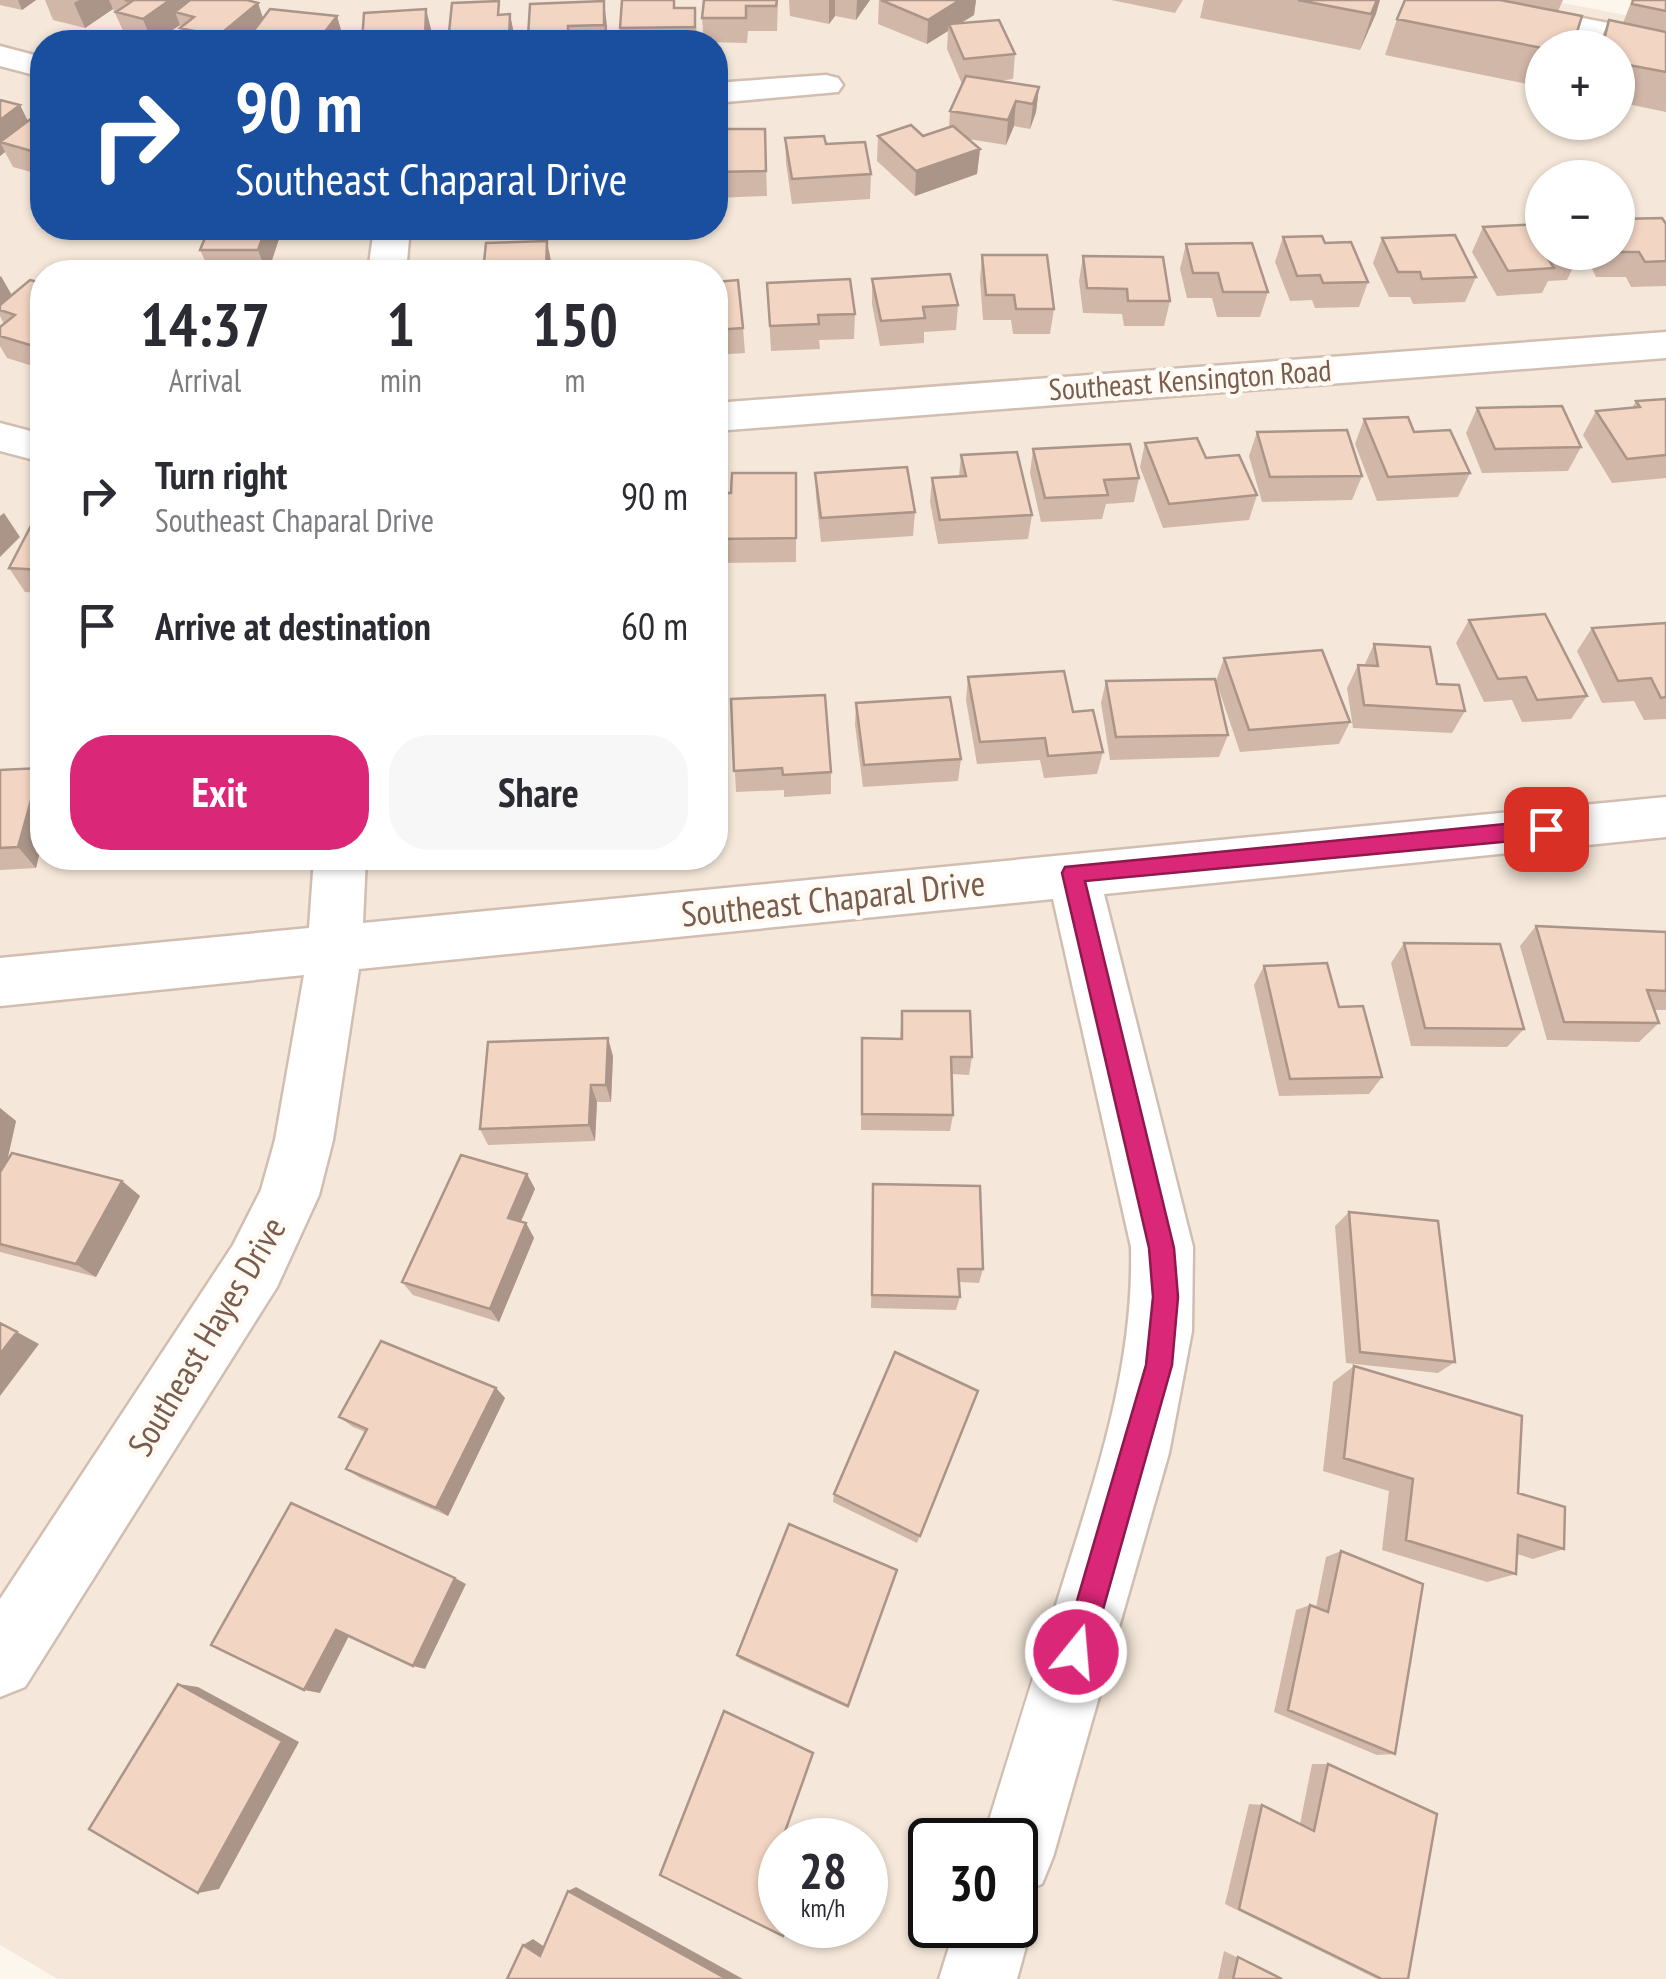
<!DOCTYPE html>
<meta charset="utf-8">
<style>
body{margin:0;font-family:"PT Sans Narrow",sans-serif;background:#f7f7f7;color:#2b2b33;height:100vh;display:flex;flex-direction:column;font-size:38px;white-space:nowrap}
*{box-sizing:border-box;margin:0}
p{font-size:32px;color:#7c7c81}
.icon{flex:none;width:55px;height:55px;fill:none;stroke:currentColor;stroke-width:2;stroke-linecap:round;stroke-linejoin:round}
.map{position:relative;flex:1;overflow:hidden}
.panel{position:absolute;left:30px;top:260px;width:698px;height:610px;display:flex;flex-direction:column;background:#fff;border-radius:40px;box-shadow:0 2px 8px #0004}
.panel>*{flex:none}
.top-card{position:absolute;left:30px;top:30px;width:698px;height:210px;border-radius:40px;box-shadow:0 2px 8px #0004;background:#1a4fa0;color:#fff;overflow:hidden}
.tools{position:absolute;left:1525px;top:30px;display:grid;gap:20px}
.tools a{display:grid;place-items:center;width:110px;height:110px;border-radius:50%;background:#fff;box-shadow:0 2px 8px #0004;font-size:50px}
.speed{position:absolute;left:758px;top:1818px;display:flex;gap:20px;font-size:50px;font-weight:700;text-align:center}
.speed>*{display:grid;place-content:center;width:130px;height:130px;border-radius:50%;background:#fff;box-shadow:0 2px 8px #0004;line-height:1}
.speed small{font-size:25px;font-weight:400}
.speed .limit{border:5px solid #111;border-radius:15px;background:#fff;color:#111}
.pin{position:absolute;display:grid;place-items:center;width:85px;height:85px;color:#fff;margin:-42px;border-radius:20px;box-shadow:0 5px 15px #0006}
.me{position:absolute;width:110px;margin:-55px;rotate:17deg;stroke-linejoin:round;filter:drop-shadow(0 0 8px #0008)}
.turn{display:flex;align-items:center;gap:35px;height:210px;padding:0 40px;font-size:45px}
.turn .icon{width:130px;height:130px;stroke-width:2.5}
.turn b{display:block;font-size:70px;line-height:85px}
.eta{display:flex;justify-content:space-evenly;align-items:center;height:170px;text-align:center}
.eta b{font-size:60px;font-weight:800;line-height:70px}
.action{display:flex;gap:20px;margin-top:auto;padding:20px 40px}
.action a{flex:1;height:115px;border-radius:40px;background:#db2777;color:#fff;font-size:40px;font-weight:800;line-height:115px;text-align:center}
.action a+a{background:#f7f7f7;color:#2b2b33}
ul{padding:0;list-style:none}
li{display:flex;align-items:center;gap:30px;height:130px;padding:0 40px}
li div{flex:1}
li b{display:block;font-size:38px}
li em{font-style:normal}
.map>svg:first-child{display:block}
</style>
<div class="map">
<svg width="1666" height="1979" viewBox="0 0 1666 1979">
<rect width="100%" height="100%" fill="#fdf6ec"/>
<path fill="#f5e8da" fill-rule="evenodd" d="M0 0H1547L1666 23V1979H58L0 1945ZM42 42H715V228H42ZM1542 48H1618V122H1542ZM1542 178H1618V252H1542ZM42 272H715V858H42ZM780 1840H865V1925H780ZM930 1840H1015V1925H930Z"/>
<g fill="none" stroke-linecap="round" stroke-linejoin="round">
<g stroke="#d1beb0" stroke-width="5">
<path id="minor" d="M1423 0H1489L1666 34V54L1439 10 1428 7Z
M0 46 42 57V77L0 66Z
M826 75 838 78 843 85 838 92 715 103V83Z
M374 228H410L406 272H368Z
M1666 332V358L715 431V403Z
M0 423 42 434V462L0 451Z
M1666 797V837L1104 894 1193 1247 1192 1331 1169 1453 1053 1857 1042 1884 1015 1895V1840H983C1010 1752 1037 1664 1065 1576 1099 1467 1134 1363 1131 1247L1053 899 359 969 333 1140 319 1195 277 1287 25 1687 0 1697V1599L233 1245 261 1190 275 1140 304 975 0 1006V958L309 928 314 858H366L363 923Z
M1015 1895 1021 1898 1032 1925 1017 1979H939L956 1925H1015Z"/>
</g>
<use href="#minor" fill="#fff" fill-rule="evenodd"/>
</g>
<path fill="#d1b7a8" d="M0 0H36L22 10 0 5Z
M45 0H247L258 3 263 18 337 16 344 41 342 42H186L180 25 155 42H147L126 37 113 9 85 28 53 20Z
M704 0H778L777 31H748L747 43 704 42 702 18Z
M789 0H870L856 20 835 16 829 24 790 16Z
M879 0H976L974 15 961 23 1015 54 1013 79 997 81 1039 87 1036 112 1030 129 1014 126 1006 145 968 139 980 149 977 174 915 196 877 161 878 136H923L949 127 950 111 962 84 947 49 948 31 927 44 878 24Z
M1111 0H1183L1175 13Z
M1204 0H1380L1360 50 1200 18Z
M1405 0H1563L1542 48V87L1385 55 1397 19Z
M1632 0H1666V112L1618 102V48H1597L1609 20 1623 23Z
M452 3 501 15 510 14 515 42H448Z
M530 4 607 26V42H529Z
M676 8H695L697 42H622L620 28Z
M364 13 432 33V42H362Z
M0 100 20 105 28 121 42 113V175L13 167 5 152 0 156Z
M765 129 767 196 715 198V143Z
M785 138 826 144 871 174 870 199 792 204 786 163Z
M1666 224V286L1631 287 1626 277H1596L1584 252H1618Z
M1483 227 1579 255 1567 280 1548 281 1542 293 1497 296 1472 252Z
M281 233 268 272H210L200 250Z
M1283 237 1325 243 1368 282 1359 307 1315 308 1312 300 1290 301 1275 262Z
M1382 238 1476 277 1465 302 1413 304 1410 297H1389L1373 263Z
M1186 244 1268 292 1260 317H1217L1212 298H1187L1180 269Z
M982 255 1054 309 1050 334H1013L1011 320H983L980 280Z
M1083 256 1170 301 1164 326H1124L1122 314 1083 313 1079 281Z
M0 276 12 295 42 283V369L7 358 0 346V327L4 324 0 316Z
M872 279 958 305 956 330 924 332V343L880 346 872 304Z
M715 282 743 328 745 353 715 355Z
M767 283 855 314 854 339 819 340 820 349 771 351Z
M1666 399V478L1612 483 1583 435 1596 411 1632 408 1636 401Z
M1477 408 1581 447 1568 471 1482 473 1466 433Z
M1364 419 1414 432 1470 473 1458 497 1377 501 1355 444Z
M1257 432 1362 476 1352 500 1262 502 1249 456Z
M1145 443 1206 458 1257 495 1249 520 1163 528 1140 467Z
M1033 449 1139 478 1134 502 1106 504 1102 519 1041 522 1030 473Z
M961 455 1032 515 1028 539 938 544 930 502 932 478 959 476Z
M796 473V562L715 563V493H731Z
M815 473 915 512 913 536 821 542 816 497Z
M42 518V593L25 592 9 568Z
M1469 620 1587 696 1571 719 1522 722 1512 700 1484 702 1456 643Z
M1666 623V719L1644 720 1634 701 1602 703 1577 651 1592 628Z
M1374 644 1437 684 1465 711 1452 733 1353 728 1347 688 1358 665 1364 666Z
M1224 658 1350 722 1339 744 1240 752 1216 681Z
M968 677 1073 712 1103 752 1097 774 1044 778 1040 760 977 764 966 700Z
M1106 681 1228 735 1219 757 1110 760 1101 703Z
M731 699 831 772V794L784 797V790L736 792Z
M856 703 961 759 958 781 863 787 855 725Z
M40 768 42 771V843L36 868 0 870V770Z
M75 858H186L81 865Z
M1536 926 1666 932V1010H1654L1659 1023 1639 1042 1547 1040 1520 946Z
M1404 943 1524 1029 1507 1047 1411 1046 1391 963Z
M1264 966 1339 1007 1382 1077 1369 1094 1279 1096 1254 985Z
M902 1011 972 1057 969 1075 952 1074 953 1115 950 1131 861 1130V1056L900 1039Z
M613 1056 611 1102H597L595 1141 488 1145 480 1129Z
M0 1108 16 1121 7 1161 122 1181 140 1196 96 1277 0 1252Z
M527 1174 535 1189 521 1222 526 1223 534 1238 499 1322 413 1295 402 1282Z
M873 1184 983 1269 979 1283 959 1282 960 1297 956 1310 871 1308Z
M1349 1212 1455 1362 1438 1373 1346 1363 1335 1226Z
M1354 1366 1518 1493 1564 1549 1533 1559 1517 1554 1516 1574 1487 1582 1382 1550 1389 1491 1323 1471 1333 1382Z
M496 1388 505 1398 448 1516 360 1478 346 1469 365 1432 353 1427 339 1417Z
M978 1391 917 1543 833 1502 834 1494Z
M1341 1551 1395 1754 1377 1755 1274 1712 1296 1610 1310 1605 1316 1607 1326 1557Z
M897 1570 848 1708 740 1659 737 1655Z
M1312 1764H1328L1408 1979H1377L1225 1904 1249 1804 1262 1805 1300 1824Z
M1224 1951 1282 1979H1218Z"/>
<path fill="#aa9588" d="M18 0H36L22 10Z
M79 0H109L113 9 85 28 74 3Z
M170 0H208L175 12 180 25 155 42H152L143 19Z
M829 0H835V16L829 24Z
M857 0H870L856 20Z
M960 0H976L974 15 951 29 949 24 948 31 927 44 928 20Z
M1377 0H1380L1376 14 1360 50Z
M604 1 607 26V42L604 25Z
M258 3 266 27 248 38V42H220L218 36Z
M426 9 432 33V42H425Z
M510 14 515 39V42H509V39Z
M337 16 344 41 342 42H317Z
M1039 87 1036 112 1030 129 1033 104Z
M1016 101 1014 126 1006 145 1008 120Z
M20 105 32 130 0 142V120Z
M0 142 5 152 0 156Z
M980 149 977 174 915 196 916 171Z
M266 228H279L281 233 268 272H266L258 250Z
M547 241 552 266V272H546Z
M1 276 15 301 0 310V277Z
M42 334V366L30 345Z
M4 513 20 537 0 557V516Z
M40 768 42 771V843L36 868 18 847Z
M608 1038 613 1056 611 1102 606 1085Z
M591 1085 597 1102 595 1141 589 1125Z
M0 1108 16 1121 2 1184 0 1182Z
M527 1174 535 1189 516 1232 508 1218Z
M122 1181 140 1196 96 1277 76 1264Z
M526 1223 534 1238 499 1322 490 1309Z
M17 1332 39 1344 0 1396V1354Z
M496 1388 505 1398 448 1516 436 1508Z
M455 1578 466 1584 425 1669 413 1666Z
M336 1630 350 1634 320 1693 304 1690Z
M178 1684 198 1687 299 1742 219 1889 198 1893Z
M576 1887 743 1979H727L568 1891Z
M533 1939 549 1950 540 1956 523 1945Z"/>
<path fill="#f3d5c3" stroke="#aa9588" stroke-width="2.5" d="M125 0H170L143 19 116 12 131 2Z
M190 0H247L258 3 218 36 180 28 194 17 175 12Z
M622 0H674V8H695V27L620 28Z
M704 0H777L776 6H746V18H702Z
M881 0H960L928 20Z
M1298 0H1377L1371 14Z
M1405 0H1500L1582 16 1572 48H1542L1397 19Z
M1633 0H1666V11L1632 4Z
M499 1 498 15 510 14 509 39 448 42 452 3Z
M604 1V25L568 26V35L528 37 530 4Z
M270 9 337 16 317 42H280L282 41 248 38Z
M426 9 425 42H393V39L362 41 364 13Z
M999 20 1015 54 964 59 949 24Z
M1609 20 1666 32V72L1618 63V48H1602Z
M966 76 1039 87 1033 104 1016 101 1008 120 950 111Z
M0 100 20 105 0 120Z
M40 112 42 113V154L0 142Z
M911 125 923 136 953 126 980 149 916 171 878 136Z
M719 129H765L766 171 715 172V143H719Z
M824 136 826 144 865 142 871 174 792 179 785 138Z
M1662 218 1666 224V261L1645 262 1639 252H1618V219Z
M1542 224V252H1578L1579 255 1547 257 1554 268 1508 271 1483 227Z
M209 228H266L258 250H200Z
M1455 235 1476 277 1422 279 1420 272H1398L1382 238Z
M1322 236 1325 243 1351 242 1368 282 1323 283 1320 275 1297 276 1283 237Z
M547 241 546 272H483L486 243Z
M1252 243 1268 292H1223L1218 273H1193L1186 244Z
M982 255H1047L1054 309H1016L1014 295H986Z
M1083 256 1163 257 1170 301H1128L1127 289 1087 288Z
M950 274 958 305 923 307 925 318 881 321 872 279Z
M850 279 855 314 818 315 819 324 770 326 767 283Z
M30 280 42 283V334L30 345 0 336V327L15 315 0 310V305Z
M738 280 743 328 715 330V282Z
M1666 399V455L1627 459 1596 411 1640 407 1636 401Z
M1562 406 1581 447 1495 449 1477 408Z
M1408 417 1414 432 1450 430 1470 473 1388 477 1364 419Z
M1347 430 1362 476 1270 477 1257 432Z
M1197 438 1206 458 1239 455 1257 495 1169 504 1145 443Z
M1130 444 1139 478 1104 480 1108 495 1045 498 1033 449Z
M1017 452 1032 515 940 520 932 478 966 476 961 455Z
M907 467 915 512 821 518 815 473Z
M732 473H796V538L715 539V493H731Z
M35 518H42V570L9 568Z
M1545 614 1587 696 1537 700 1526 677 1498 679 1469 620Z
M1666 623V697L1661 698 1651 678 1618 681 1592 628Z
M1374 644 1430 647 1437 684 1459 685 1465 711 1364 705 1358 665 1378 666Z
M1322 650 1350 722 1249 730 1224 658Z
M1064 671 1073 712 1093 710 1103 752 1048 756 1045 738 980 742 968 677Z
M1215 679 1228 735 1116 737 1106 681Z
M825 695 831 772 783 775 782 768 734 771 731 699Z
M950 697 961 759 864 765 856 703Z
M40 768 18 847 0 848V770Z
M1536 926 1666 932V991L1647 990 1659 1023 1564 1022Z
M1404 943 1500 944 1524 1029 1425 1028Z
M1327 963 1339 1007 1363 1006 1382 1077 1290 1079 1264 966Z
M902 1011H970L972 1057H951L953 1115 862 1114V1038L902 1039Z
M608 1038 606 1085H591L589 1125 480 1129 488 1042Z
M12 1153 122 1181 76 1264 0 1244V1172Z
M461 1155 527 1174 508 1218 526 1223 490 1309 402 1282Z
M873 1184 980 1186 983 1269H958L960 1297 872 1295Z
M1349 1212 1438 1221 1455 1362 1360 1352Z
M0 1323 17 1332 0 1354Z
M381 1341 496 1388 436 1508 346 1469 367 1429 339 1417Z
M895 1352 978 1391 920 1536 834 1494Z
M1354 1366 1522 1416 1518 1493 1565 1507 1564 1549 1518 1535 1516 1574 1406 1540 1413 1479 1344 1458Z
M291 1503 455 1578 413 1666 336 1630 304 1690 211 1645Z
M789 1524 897 1570 848 1706 737 1655Z
M1341 1551 1423 1584 1395 1754 1288 1710 1310 1605 1328 1612Z
M178 1684 282 1741 198 1893 89 1829Z
M724 1711 813 1753 782 1840H780V1925H786L783 1936 660 1875Z
M1328 1764 1437 1814 1408 1979H1382L1239 1909 1262 1805 1314 1831Z
M568 1891 727 1979H507L523 1945 540 1956Z
M1238 1957 1282 1979H1233Z"/>
<path fill="#db2777" stroke="#8e194d" stroke-width="2.5" d="M1546 820 1556 829 1546 838 1085 881 1174 1248 1178 1297 1172 1365 1091 1652 1087 1663 1076 1667 1066 1663 1062 1652 1146 1365 1153 1297 1149 1248 1062 873 1065 867Z"/>
<g text-anchor="middle" dominant-baseline="central" stroke-width="9" stroke-linejoin="round" paint-order="stroke">
<g font-size="30" fill="#7a5c4d" stroke="#fffaf3">
<text transform="translate(1190 379) rotate(-4)">Southeast Kensington Road</text>
</g>
<g font-size="35" fill="#7a5c4d" stroke="#fffaf3">
<text transform="translate(833 898) rotate(-6)">Southeast Chaparal Drive</text>
<text transform="translate(206 1336) rotate(-59)">Southeast Hayes Drive</text>
</g>
</g>
</svg>
<div class="tools">
<a>+</a>
<a>−</a>
</div>
<div class="speed"><div>28<small>km/h</small></div><div class="limit">30</div></div>
<div class="pin" style="left:1546px;top:829px;background:#d93025"><svg class="icon" aria-label="arrive" viewBox="0 0 24 24"><path d="M6 21V4h12l-3 4 3 4H6"/></svg></div>
<svg class="me" style="left:1076px;top:1652px" viewBox="-20 -20 40 40"><circle r="17" fill="#db2777" stroke="#fff" stroke-width="3"/><path d="M0-11L8 9 0 5-8 9z" fill="#fff"/></svg>
<div class="top-card">
<div class="turn"><svg class="icon" aria-label="right" viewBox="0 0 24 24"><path d="M7 20v-9h11M14 6l5 5-5 5"/></svg><div><b>90 m</b>Southeast Chaparal Drive</div></div>
</div>
<section class="panel">
<div class="eta">
<div><b>14:37</b><p>Arrival</p></div>
<div><b>1</b><p>min</p></div>
<div><b>150</b><p>m</p></div>
</div>
<ul>
<li><svg class="icon" aria-label="right" viewBox="0 0 24 24"><path d="M7 20v-9h11M14 6l5 5-5 5"/></svg><div><b>Turn right</b><p>Southeast Chaparal Drive</p></div><em>90 m</em></li>
<li><svg class="icon" aria-label="arrive" viewBox="0 0 24 24"><path d="M6 21V4h12l-3 4 3 4H6"/></svg><div><b>Arrive at destination</b></div><em>60 m</em></li>
</ul>
<div class="action"><a>Exit</a><a>Share</a></div>
</section>
</div>
